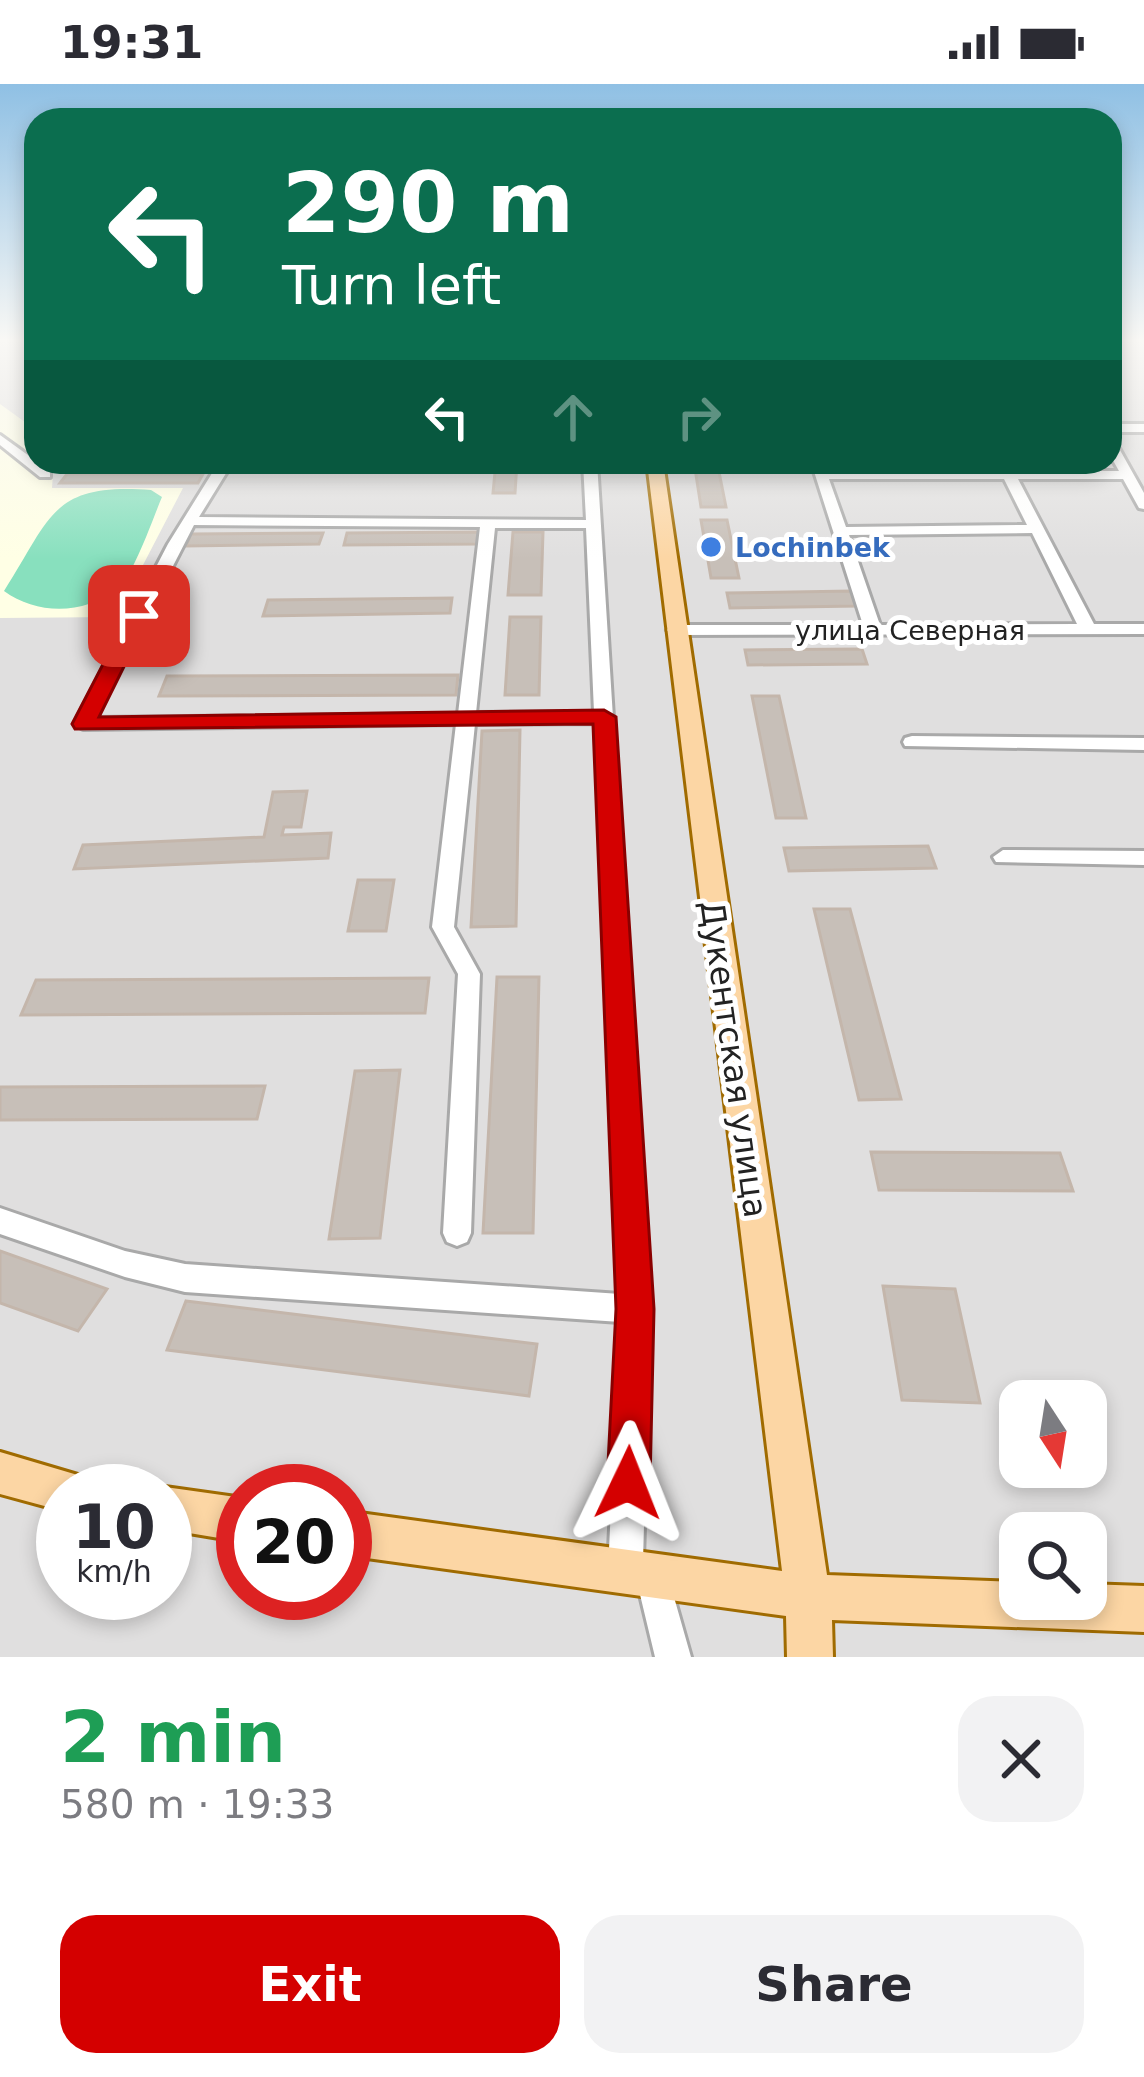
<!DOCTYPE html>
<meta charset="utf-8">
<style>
body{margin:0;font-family:"DejaVu Sans",sans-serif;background:#f2f2f3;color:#2b2b33;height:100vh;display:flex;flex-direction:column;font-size:45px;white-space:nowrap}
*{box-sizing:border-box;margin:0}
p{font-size:39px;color:#7c7c81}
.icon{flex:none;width:66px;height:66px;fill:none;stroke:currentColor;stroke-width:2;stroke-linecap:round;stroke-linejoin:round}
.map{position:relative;height:1573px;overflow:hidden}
.drawer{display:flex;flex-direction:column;background:#fff;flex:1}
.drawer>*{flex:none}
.hud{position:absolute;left:24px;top:24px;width:1098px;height:366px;border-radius:36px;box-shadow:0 6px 18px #0003;background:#0b6e4f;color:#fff;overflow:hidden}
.needle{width:78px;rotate:168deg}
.buttons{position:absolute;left:999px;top:1296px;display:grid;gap:24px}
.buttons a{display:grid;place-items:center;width:108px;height:108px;border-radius:24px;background:#fff;box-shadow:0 6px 18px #0003;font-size:60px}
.speed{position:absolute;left:36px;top:1380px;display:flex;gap:24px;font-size:60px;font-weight:700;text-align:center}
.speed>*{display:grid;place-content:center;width:156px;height:156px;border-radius:50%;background:#fff;box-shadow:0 6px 18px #0003;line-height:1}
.speed small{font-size:30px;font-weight:400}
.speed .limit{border:18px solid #d22;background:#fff;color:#111}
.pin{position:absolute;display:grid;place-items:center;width:102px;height:102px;color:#fff;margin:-51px;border-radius:24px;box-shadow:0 6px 18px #0006}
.me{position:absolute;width:132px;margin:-66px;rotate:2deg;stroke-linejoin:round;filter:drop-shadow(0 0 9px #0008)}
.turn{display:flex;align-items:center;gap:42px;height:252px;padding:0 60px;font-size:54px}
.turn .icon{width:156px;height:156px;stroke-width:2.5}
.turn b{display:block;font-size:84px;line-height:102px}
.lanes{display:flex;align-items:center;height:114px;padding:0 60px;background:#0003;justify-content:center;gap:60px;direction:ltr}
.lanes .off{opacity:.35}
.round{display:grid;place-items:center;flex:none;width:126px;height:126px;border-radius:36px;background:#f2f2f3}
.head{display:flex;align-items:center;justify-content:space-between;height:204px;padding:0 60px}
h1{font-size:72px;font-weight:800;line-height:90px;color:#1e9e55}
.button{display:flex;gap:24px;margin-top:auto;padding:24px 60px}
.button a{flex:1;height:138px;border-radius:36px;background:#d40000;color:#fff;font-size:48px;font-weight:800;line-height:138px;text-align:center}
.button a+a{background:#f2f2f3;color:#2b2b33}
.status{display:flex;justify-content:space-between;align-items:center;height:84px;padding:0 60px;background:#fff;direction:ltr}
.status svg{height:33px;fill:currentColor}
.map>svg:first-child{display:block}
</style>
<div class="status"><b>19:31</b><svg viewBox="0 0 49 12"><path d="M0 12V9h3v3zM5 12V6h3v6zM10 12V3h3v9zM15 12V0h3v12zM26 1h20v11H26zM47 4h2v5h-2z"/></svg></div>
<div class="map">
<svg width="1144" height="1573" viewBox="0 0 1144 1573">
<rect width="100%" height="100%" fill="#f2efe9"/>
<path fill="#e0dfdf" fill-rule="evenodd" d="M0 255H36V378H1110V255H1144V1573H0ZM1020 1317H1086V1383H1020ZM63 1407H165V1509H63ZM243 1407H345V1509H243ZM1020 1449H1086V1515H1020Z"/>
<path fill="#ffffe5" d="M0 320 36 346V378H54L52 404H183L116 533 0 534Z"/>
<path fill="#88e0be" d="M151 406 162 413C153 434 133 493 117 505 84 531 37 531 4 507 52 432 51 399 151 406Z"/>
<path fill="#c7bfb8" stroke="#c4b6ab" stroke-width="3" d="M496 378H517L515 409H493Z
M694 378H717L726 423H701Z
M67 390H203L198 399H60Z
M701 436H727L739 494H711Z
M479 448 478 460 344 461 347 449Z
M513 448H543L541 511H508Z
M323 449 319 460 186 462 191 450Z
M851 507 857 522 730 524 727 509Z
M452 514 450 529 263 532 268 516Z
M510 533H541L539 611H505Z
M862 565 867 580 748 581 745 566Z
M458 591 456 611 159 612 167 592Z
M752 612H779L806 734H776Z
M520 646 516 842 471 843 482 647Z
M307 707 301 743H284L282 751 331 749 328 774 74 785 83 761 264 753 273 708Z
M928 762 936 784 789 787 784 764Z
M358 796H394L386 847H348Z
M814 825H850L901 1015 859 1016Z
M497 893H539L533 1149H483Z
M429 894 425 929 21 931 36 896Z
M400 986 380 1154 329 1155 355 987Z
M265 1002 257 1035 0 1036V1003Z
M871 1068 1060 1069 1073 1107 879 1106Z
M0 1167 107 1205 78 1247 0 1219Z
M883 1202 955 1205 980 1319 902 1316Z
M186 1217 537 1260 529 1312 167 1266Z"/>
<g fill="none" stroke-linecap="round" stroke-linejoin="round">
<g stroke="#a9a9a9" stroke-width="6">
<path id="minor" d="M1110 340H1144V348H1110Z
M0 351 50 387V393H40L0 361Z
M1110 355 1116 359 1144 409V425L1139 424 1123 395H1018L1094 540H1144V550L675 551 667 546 675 541H863L811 378H823L826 387H1119L1110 371ZM829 395H1004L1027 441 846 443ZM1032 449 1077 540 880 541 849 451Z
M219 378H233L199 433 586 436 583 378H597L650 1225 643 1477 652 1473 664 1478 691 1573H655L637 1498 625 1503 613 1498 608 1486 620 1238 185 1208 125 1193 0 1150V1124L125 1167 185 1180 620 1210 595 639 475 640 454 843 480 890 471 1149 467 1158 457 1162 447 1158 443 1149 458 890 432 843 456 640 83 645 74 640 168 460ZM194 441 480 443 458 630 95 634ZM495 444H586L594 628 476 629Z
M912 652 1144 654V666L905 662 903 658 905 654Z
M1003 766 1144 767V781L996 778 993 773Z"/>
</g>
<g stroke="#a06b00" stroke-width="6">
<path id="major" d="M647 378H663L827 1491 1020 1498V1515H1086V1500L1144 1502V1548L832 1536 833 1573H787L786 1532 345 1471V1427L782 1487Z
M0 1368 81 1392 87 1407H63V1427L0 1410Z
M165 1403 243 1414V1458L165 1445V1407H154Z"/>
</g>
<use href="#minor" fill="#fff" fill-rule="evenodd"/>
<use href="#major" fill="#fcd6a4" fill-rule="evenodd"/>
</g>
<linearGradient id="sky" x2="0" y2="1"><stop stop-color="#8fc0e4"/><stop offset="0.54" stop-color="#f9f8f5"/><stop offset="1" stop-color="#f9f8f5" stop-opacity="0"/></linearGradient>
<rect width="1144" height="475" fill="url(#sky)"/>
<path fill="#d40000" stroke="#8a0000" stroke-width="3" d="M139 526 149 532 99 633 604 626 616 633 654 1225 650 1399 644 1414 628 1420 613 1414 607 1399 616 1225 593 640 75 645 72 640 128 532Z"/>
<circle fill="#3f7fe0" stroke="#fff" stroke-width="4.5" cx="711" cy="463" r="12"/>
<g text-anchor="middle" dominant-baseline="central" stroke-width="10" stroke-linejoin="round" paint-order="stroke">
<g font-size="27" font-weight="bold" fill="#366cbe" stroke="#fff" text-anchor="start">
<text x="735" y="463">Lochinbek</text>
</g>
<g font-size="27" fill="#222" stroke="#fff">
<text x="910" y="546">улица Северная</text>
</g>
<g font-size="33" fill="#222" stroke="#fff">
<text transform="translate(734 975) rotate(82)">Дукентская улица</text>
</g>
</g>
</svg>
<div class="buttons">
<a><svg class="needle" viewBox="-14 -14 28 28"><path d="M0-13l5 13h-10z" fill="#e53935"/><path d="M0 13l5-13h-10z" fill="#7c7c81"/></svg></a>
<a><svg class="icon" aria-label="search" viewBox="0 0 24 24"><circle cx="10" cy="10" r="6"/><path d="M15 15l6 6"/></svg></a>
</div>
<div class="speed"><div>10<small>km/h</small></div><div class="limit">20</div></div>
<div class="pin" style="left:139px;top:532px;background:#d93025"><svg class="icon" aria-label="arrive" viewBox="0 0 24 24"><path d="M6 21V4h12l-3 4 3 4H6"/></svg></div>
<svg class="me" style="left:628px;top:1399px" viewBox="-20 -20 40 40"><path d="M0-17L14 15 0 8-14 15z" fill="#d40000" stroke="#fff" stroke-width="4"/></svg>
<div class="hud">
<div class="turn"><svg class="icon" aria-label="left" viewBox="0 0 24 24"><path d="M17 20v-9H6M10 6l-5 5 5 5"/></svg><div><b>290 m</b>Turn left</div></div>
<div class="lanes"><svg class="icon" aria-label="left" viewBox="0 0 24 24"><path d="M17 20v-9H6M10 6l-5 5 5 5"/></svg><svg class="icon off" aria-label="ahead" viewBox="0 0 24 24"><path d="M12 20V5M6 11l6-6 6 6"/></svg><svg class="icon off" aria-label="right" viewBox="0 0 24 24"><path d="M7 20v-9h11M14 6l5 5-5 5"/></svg></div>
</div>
</div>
<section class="drawer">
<div class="head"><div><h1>2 min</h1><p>580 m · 19:33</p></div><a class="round"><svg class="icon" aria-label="close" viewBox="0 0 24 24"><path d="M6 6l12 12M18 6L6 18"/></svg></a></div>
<div class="button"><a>Exit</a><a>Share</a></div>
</section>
